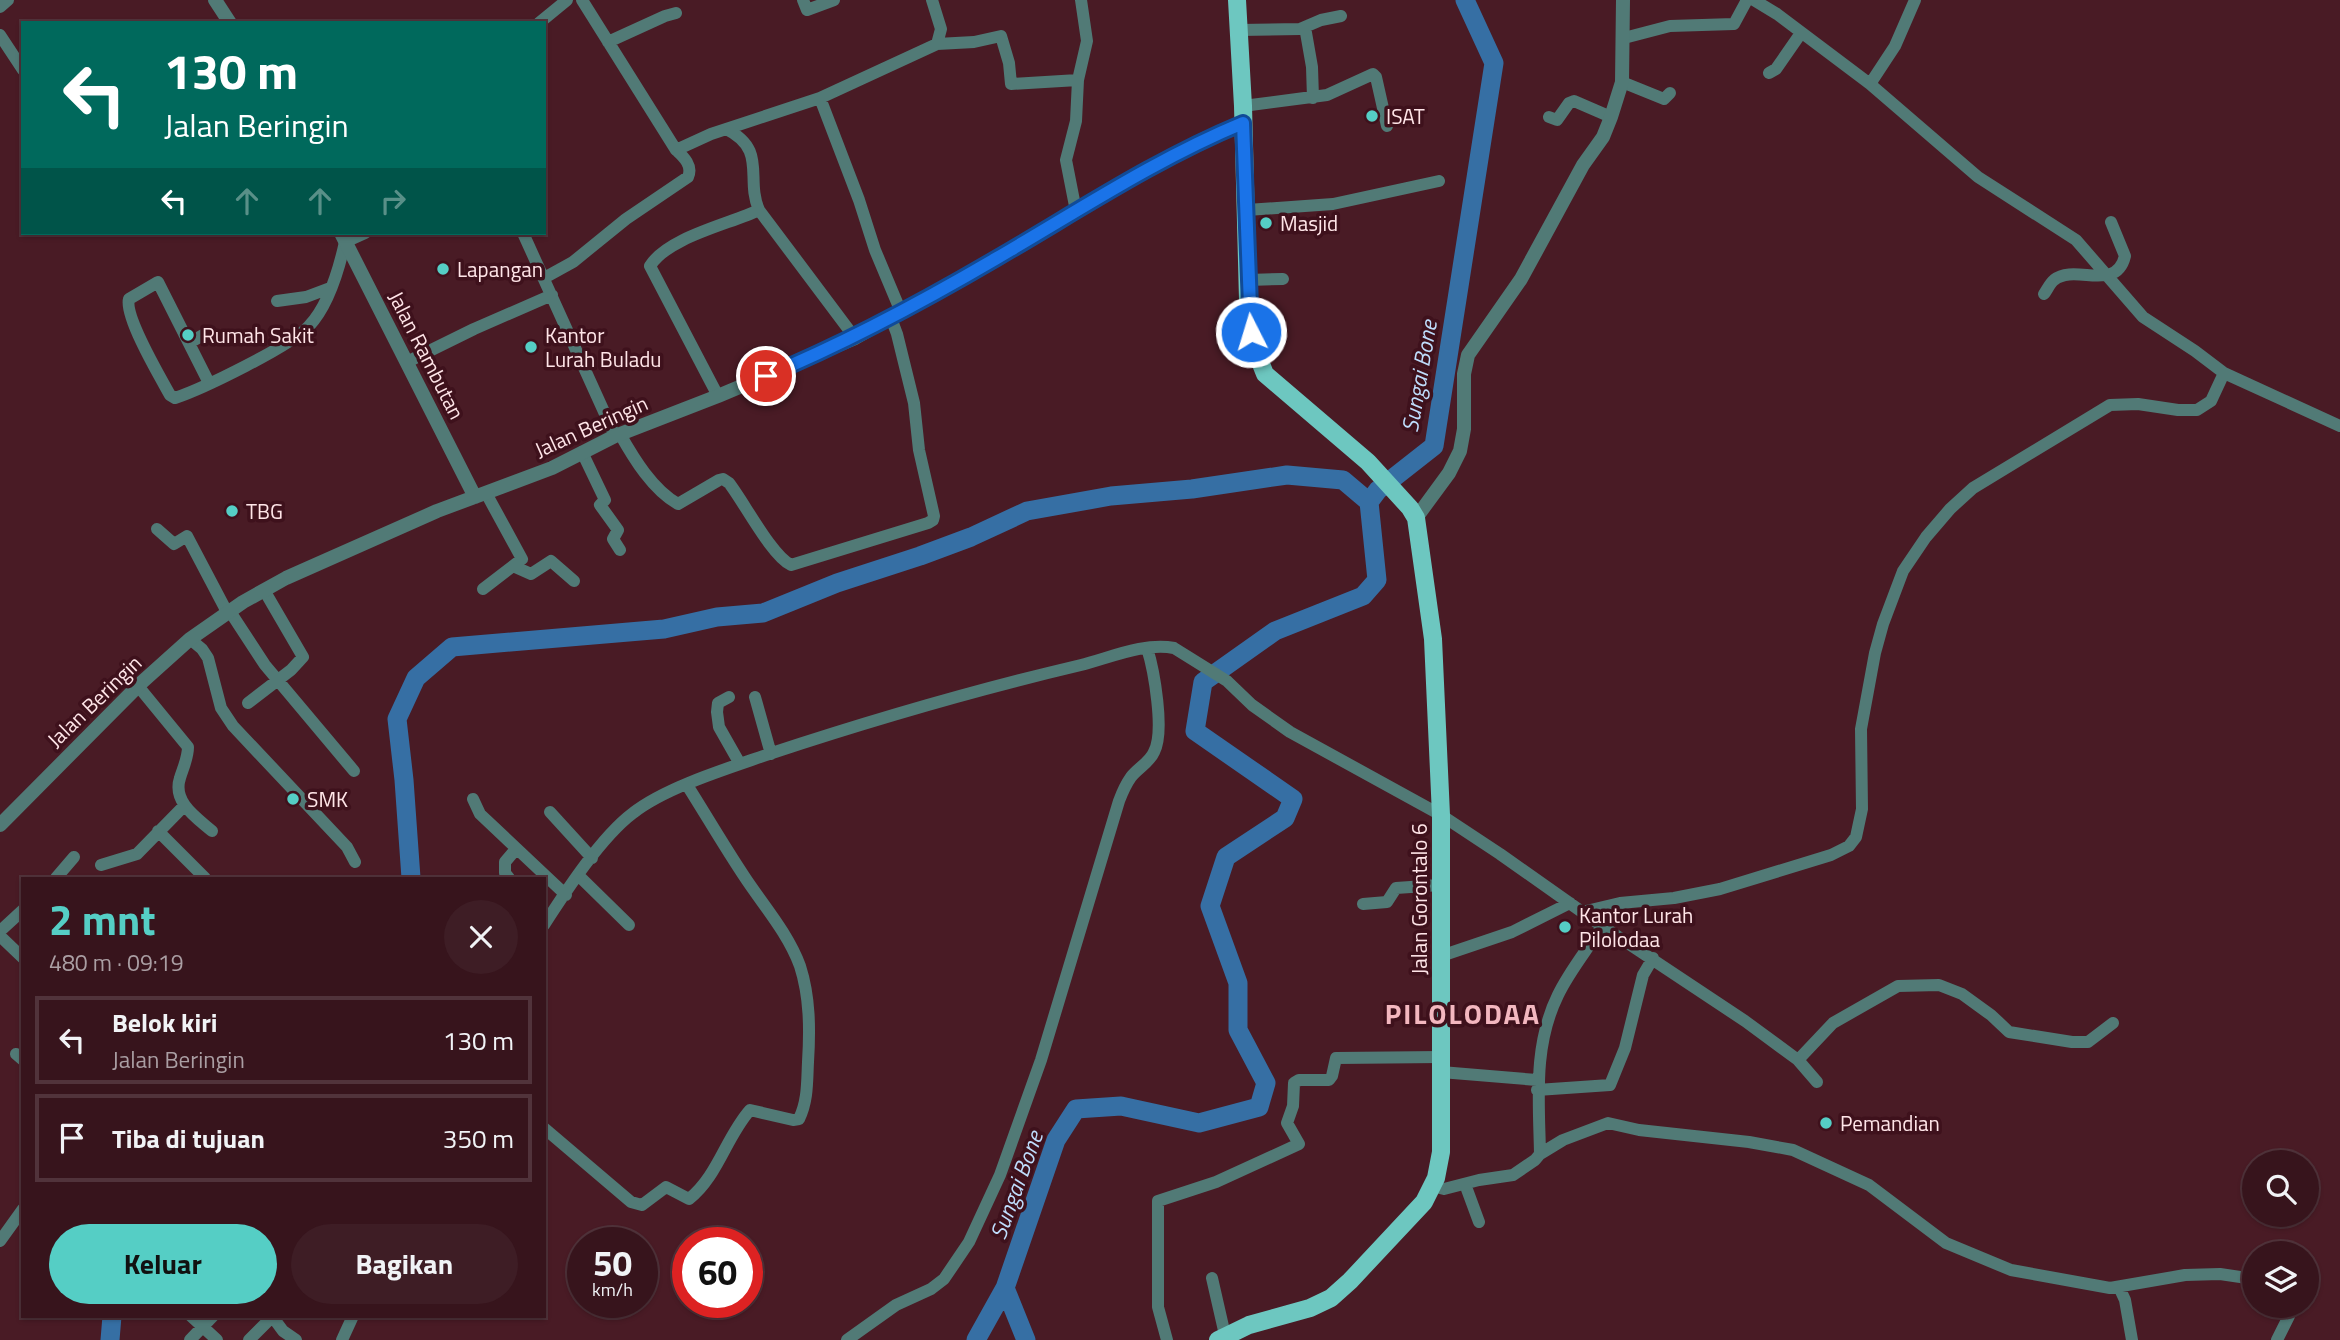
<!DOCTYPE html>
<html lang="id">
<meta charset="utf-8">
<style>
body{margin:0;font-family:"Titillium Web",sans-serif;background:#3e1d25;color:#f1f3f6;height:100vh;display:flex;flex-direction:column;font-size:26px;white-space:nowrap}
*{box-sizing:border-box;margin:0}
p{font-size:23px;color:#aa9ea3}
.icon{flex:none;width:38px;height:38px;fill:none;stroke:currentColor;stroke-width:2;stroke-linecap:round;stroke-linejoin:round}
.map{position:relative;flex:1;overflow:hidden}
.side{position:absolute;left:21px;top:877px;width:525px;height:441px;display:flex;flex-direction:column;background:#37141c;border-radius:0px;box-shadow:0 2px 5px #0004,0 0 0 2px #51333b}
.side>*{flex:none}
.guide{position:absolute;left:21px;top:21px;width:525px;height:214px;border-radius:0px;box-shadow:0 2px 5px #0004,0 0 0 2px #51333b;background:#00695c;color:#fff;overflow:hidden}
.tools{position:absolute;left:2242px;top:1150px;display:grid;gap:14px}
.tools a{display:grid;place-items:center;width:77px;height:77px;border-radius:50%;background:#37141c;box-shadow:0 2px 5px #0004,0 0 0 2px #51333b;font-size:35px}
.speed{position:absolute;left:567px;top:1227px;display:flex;gap:14px;font-size:35px;font-weight:700;text-align:center}
.speed>*{display:grid;place-content:center;width:91px;height:91px;border-radius:50%;background:#37141c;box-shadow:0 2px 5px #0004,0 0 0 2px #51333b;line-height:1}
.speed small{font-size:18px;font-weight:400}
.speed .limit{border:10px solid #d22;background:#fff;color:#111}
.pin{position:absolute;display:grid;place-items:center;width:60px;height:60px;color:#fff;margin:-30px;border:4px solid #fff;border-radius:50%;box-shadow:0 2px 7px #0007}
.me{position:absolute;width:77px;margin:-38px;rotate:355deg;stroke-linejoin:round;filter:drop-shadow(0 0 5px #0008)}
.turn{display:flex;align-items:center;gap:24px;height:147px;padding:0 28px;font-size:32px}
.turn .icon{width:91px;height:91px;stroke-width:2.5}
.turn b{display:block;font-size:49px;line-height:60px}
.lanes{display:flex;align-items:center;height:66px;padding:0 28px;background:#0003;justify-content:center;gap:35px;direction:ltr}
.lanes .off{opacity:.35}
.round{display:grid;place-items:center;flex:none;width:74px;height:74px;border-radius:37px;background:#3e1d25}
.headline{display:flex;align-items:center;justify-content:space-between;height:119px;padding:0 28px}
h1{font-size:42px;font-weight:700;line-height:52px;color:#55cec5}
.cta{display:flex;gap:14px;margin-top:auto;padding:14px 28px}
.cta a{flex:1;height:80px;border-radius:42px;background:#55cec5;color:#111;font-size:28px;font-weight:700;line-height:80px;text-align:center}
.cta a+a{background:#3e1d25;color:#f1f3f6}
ul{padding:0;list-style:none}
li{display:flex;align-items:center;gap:21px;height:88px;margin:0 14px 10px;padding:0 14px;border:4px solid #51333b;border-radius:0px}
li div{flex:1}
li b{display:block;font-size:26px}
li em{font-style:normal}
.map>svg:first-child{display:block}
</style>
<div class="map">
<svg width="2340" height="1340" viewBox="0 0 2340 1340">
<rect width="100%" height="100%" fill="#491b25"/>
<g fill="none" stroke-linecap="round" stroke-linejoin="round">
<path stroke="#366fa4" stroke-width="19" d="M411 878 404 780 397 719 416 678 452 647 664 629 717 617 763 613 837 583 920 556 971 537 1027 511 1111 496 1192 489 1287 475 1343 480 1369 502
M1005 1288 1026 1340
M110 1340 112 1316
M976 1340 1005 1288 1056 1140 1076 1109 1121 1106 1199 1123 1259 1107 1266 1083 1238 1030V983L1210 906 1226 857 1285 818 1293 799 1195 731 1203 682 1275 631 1363 596 1377 580 1369 502 1378 490 1434 446 1494 63 1465 0"/>
<path stroke="#517a76" stroke-width="12" d="M582 0 676 150 711 134 820 98 937 44 941 29 932 0
M803 0 807 10 834 0
M0 7 8 0
M539 23 567 0
M1305 27 1312 67 1313 98
M1239 30 1300 29 1321 20 1341 16
M0 35 23 70
M1624 38 1670 26 1734 24 1747 0
M608 42 665 16 676 13
M937 44 974 42 1001 36 1009 63 1011 84 1078 80
M1769 73 1776 69 1801 33
M1622 82 1664 99 1670 93
M1870 84 1895 46 1915 0
M820 98 859 200 875 250 901 312
M1243 106 1327 95 1373 74 1376 77 1387 126
M1549 117 1557 120 1569 103 1574 101 1611 117
M759 210 855 338
M1247 210 1333 204 1439 181
M1076 211 1066 160 1076 121 1078 80 1087 41 1081 0
M523 233 615 436
M544 278 573 262 626 219 688 177C693 166 684 157 676 150
M1248 280 1283 279
M2044 294C2047 290 2050 283 2054 280 2075 263 2116 293 2125 256L2111 222
M277 301 306 297 330 288
M189 343 210 331
M407 362 474 329 552 295
M2224 373 2340 426
M209 383 158 282 129 299C124 316 160 377 170 395L175 398C202 389 291 346 309 326 329 305 339 269 345 242L365 233
M718 396 650 266C668 237 730 224 759 210 745 178 768 150 726 129
M620 434C634 459 653 490 678 504L719 480 723 479 729 483C744 502 771 555 791 565L928 523 933 520 934 516 919 450 914 403 897 334 891 318
M582 452 605 500 600 505 618 530 613 539 620 550
M157 529 174 544 187 536 227 612
M513 566 531 574 551 561 574 581
M483 589 522 559 486 493
M229 610 265 665 354 771
M190 639 202 649 208 658 221 708 233 726 347 847 355 862
M138 686 188 747C188 758 183 768 180 778 172 802 197 818 212 831
M729 697 718 703 717 712 719 727 740 764
M755 697 771 754
M248 703 291 670 303 657 264 590
M473 799 480 814 566 895
M550 812 592 858
M158 831 205 878
M101 865 137 854 184 806
M579 876 629 925
M56 878 74 857
M509 878 505 873V862L516 849
M1363 904 1387 902 1396 888 1440 885
M1582 912 1620 903 1674 898 1720 889 1831 855 1849 846 1856 837 1862 809 1861 729 1875 653 1883 624 1903 571 1926 537 1950 509 1973 488 2110 405 2138 404 2178 410H2197L2211 401 2224 373 2195 351 2143 317 2076 240 1978 177 1870 84 1777 14 1754 0
M544 925C566 891 601 837 633 813 666 787 729 768 769 754 872 720 975 690 1081 665 1109 658 1145 642 1174 648L1227 681 1252 705 1290 732 1441 815 1500 854 1602 926 1745 1021 1798 1060 1817 1082
M0 931 23 910
M0 936 23 958
M1441 956 1512 932 1570 903
M16 1054 23 1060
M1798 1060 1833 1023 1898 986 1939 985 1962 994 1991 1015 2009 1032 2072 1042H2088L2113 1023
M1441 1072 1537 1080
M1537 1090 1610 1085 1625 1048 1643 975 1653 958
M544 1128 631 1202 642 1205 666 1187 689 1199C718 1176 726 1137 750 1110L793 1120 799 1119C808 1101 807 1081 808 1062 810 1030 810 997 800 966 788 933 763 905 744 876 724 846 706 815 687 785
M1540 1154 1563 1140 1608 1123 1639 1130 1749 1142 1793 1150 1869 1185 1946 1243 2011 1270 2110 1288 2185 1275 2220 1274 2254 1279
M1465 1184 1479 1222
M1432 1186 1444 1189 1479 1180 1513 1175 1535 1160 1540 1154C1539 1099 1533 1046 1558 995 1570 970 1588 949 1602 926
M0 1241 23 1209
M1212 1278 1225 1335
M2119 1287 2125 1300 2132 1340
M191 1316 217 1340
M272 1316 283 1331 296 1340
M190 1340 213 1316
M249 1340 273 1316
M342 1340 353 1316
M847 1340 896 1305 931 1289 944 1279 969 1242 1000 1175 1041 1060 1119 801C1122 793 1126 784 1131 777 1138 768 1150 762 1154 752 1165 732 1154 670 1147 648
M1167 1340 1158 1307V1201L1216 1182 1299 1144 1287 1123 1293 1106 1294 1083 1299 1080H1329L1332 1076 1336 1058 1441 1057
M2277 1340 2289 1316 2291 1306"/>
<path stroke="#517a76" stroke-width="14" d="M215 0 230 23
M341 233 475 497
M1416 518 1449 473 1460 451 1464 429V374L1468 355 1521 279 1583 165 1603 137 1611 117 1622 82 1623 0
M0 825 141 683 190 639 243 602 286 578 437 511 552 468 615 436 718 396 855 338 993 260 1154 165 1206 138 1243 123"/>
<path stroke="#6dc7c0" stroke-width="18" d="M1218 1340 1249 1325 1310 1308 1331 1298 1350 1281 1424 1202 1436 1178 1441 1152V815L1433 639 1416 518 1410 508 1368 462 1265 374 1255 349 1248 300 1243 106 1237 0"/>
</g>
<g fill="none" stroke-linecap="round" stroke-linejoin="round">
<g stroke="#114b97" stroke-width="18">
<path id="route" d="M766 376C846 343 922 302 997 258 1078 211 1156 159 1243 123L1251 332"/>
</g>
<use href="#route" stroke="#1a73e8" stroke-width="12"/>
</g>
<g fill="#55cec5" stroke="#3e111c" stroke-width="2.5">
<circle cx="1372" cy="116" r="7"/>
<circle cx="1266" cy="223" r="7"/>
<circle cx="443" cy="269" r="7"/>
<circle cx="188" cy="335" r="7"/>
<circle cx="531" cy="347" r="7"/>
<circle cx="232" cy="511" r="7"/>
<circle cx="293" cy="799" r="7"/>
<circle cx="1565" cy="927" r="7"/>
<circle cx="1826" cy="1123" r="7"/>
</g>
<g text-anchor="middle" dominant-baseline="central" stroke-width="7" stroke-linejoin="round" paint-order="stroke">
<g font-size="21" fill="#ffe5e8" stroke="#3e111c" text-anchor="start">
<text x="1386" y="116">ISAT</text>
<text x="1280" y="223">Masjid</text>
<text x="457" y="269">Lapangan</text>
<text x="202" y="335">Rumah Sakit</text>
<text x="545" y="335">Kantor<tspan x="545" dy="24">Lurah Buladu</tspan></text>
<text x="246" y="511">TBG</text>
<text x="307" y="799">SMK</text>
<text x="1579" y="915">Kantor Lurah<tspan x="1579" dy="24">Pilolodaa</tspan></text>
<text x="1840" y="1123">Pemandian</text>
</g>
<g font-size="21" fill="#ffe5e8" stroke="#3e111c">
<text transform="translate(427 355) rotate(63)">Jalan Rambutan</text>
<text transform="translate(591 426) rotate(-24)">Jalan Beringin</text>
<text transform="translate(94 701) rotate(-44)">Jalan Beringin</text>
<text transform="translate(1419 899) rotate(-90)">Jalan Gorontalo 6</text>
</g>
<g font-size="23" font-style="italic" fill="#bfddfc" stroke="#3e111c">
<text transform="translate(1419 376) rotate(-80)">Sungai Bone</text>
<text transform="translate(1016 1185) rotate(-70)">Sungai Bone</text>
</g>
<g font-size="28" font-weight="bold" letter-spacing="2" fill="#f3b7bf" stroke="#3e111c">
<text x="1463" y="1013">PILOLODAA</text>
</g>
</g>
</svg>
<div class="tools">
<a><svg class="icon" aria-label="search" viewBox="0 0 24 24"><circle cx="10" cy="10" r="6"/><path d="M15 15l6 6"/></svg></a>
<a><svg class="icon" aria-label="layers" viewBox="0 0 24 24"><path d="M12 4l9 5-9 5-9-5zM3 14l9 5 9-5"/></svg></a>
</div>
<div class="speed"><div>50<small>km/h</small></div><div class="limit">60</div></div>
<div class="pin" style="left:766px;top:376px;background:#d93025"><svg class="icon" aria-label="arrive" viewBox="0 0 24 24"><path d="M6 21V4h12l-3 4 3 4H6"/></svg></div>
<svg class="me" style="left:1251px;top:332px" viewBox="-20 -20 40 40"><circle r="17" fill="#1a73e8" stroke="#fff" stroke-width="3"/><path d="M0-11L8 9 0 5-8 9z" fill="#fff"/></svg>
<div class="guide">
<div class="turn"><svg class="icon" aria-label="left" viewBox="0 0 24 24"><path d="M17 20v-9H6M10 6l-5 5 5 5"/></svg><div><b>130 m</b>Jalan Beringin</div></div>
<div class="lanes"><svg class="icon" aria-label="left" viewBox="0 0 24 24"><path d="M17 20v-9H6M10 6l-5 5 5 5"/></svg><svg class="icon off" aria-label="ahead" viewBox="0 0 24 24"><path d="M12 20V5M6 11l6-6 6 6"/></svg><svg class="icon off" aria-label="ahead" viewBox="0 0 24 24"><path d="M12 20V5M6 11l6-6 6 6"/></svg><svg class="icon off" aria-label="right" viewBox="0 0 24 24"><path d="M7 20v-9h11M14 6l5 5-5 5"/></svg></div>
</div>
<section class="side">
<div class="headline"><div><h1>2 mnt</h1><p>480 m · 09:19</p></div><a class="round"><svg class="icon" aria-label="close" viewBox="0 0 24 24"><path d="M6 6l12 12M18 6L6 18"/></svg></a></div>
<ul>
<li><svg class="icon" aria-label="left" viewBox="0 0 24 24"><path d="M17 20v-9H6M10 6l-5 5 5 5"/></svg><div><b>Belok kiri</b><p>Jalan Beringin</p></div><em>130 m</em></li>
<li><svg class="icon" aria-label="arrive" viewBox="0 0 24 24"><path d="M6 21V4h12l-3 4 3 4H6"/></svg><div><b>Tiba di tujuan</b></div><em>350 m</em></li>
</ul>
<div class="cta"><a>Keluar</a><a>Bagikan</a></div>
</section>
</div>
